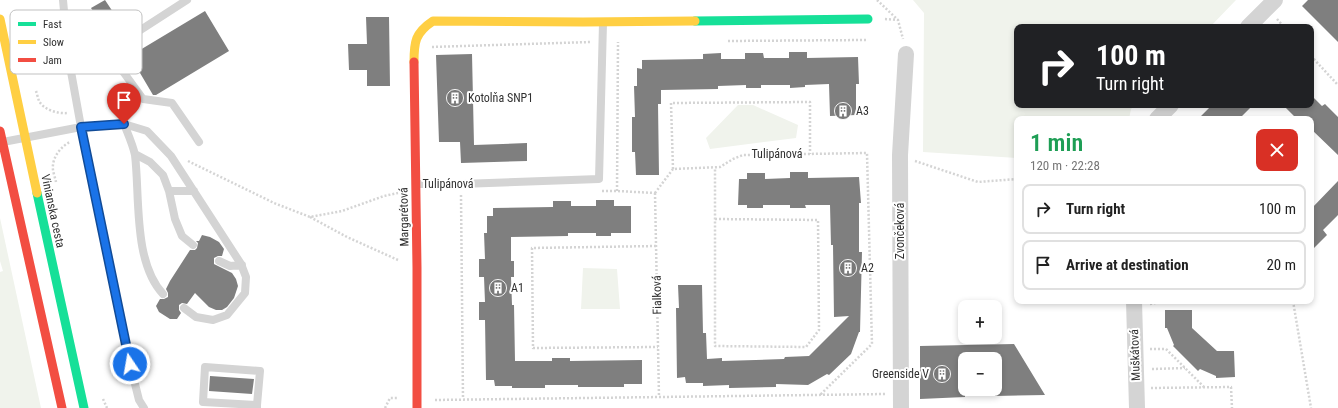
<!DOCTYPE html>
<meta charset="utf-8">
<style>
body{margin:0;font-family:"Roboto Condensed",sans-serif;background:#f2f2f2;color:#222;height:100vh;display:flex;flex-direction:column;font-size:15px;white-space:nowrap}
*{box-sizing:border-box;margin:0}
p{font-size:13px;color:#767676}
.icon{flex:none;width:22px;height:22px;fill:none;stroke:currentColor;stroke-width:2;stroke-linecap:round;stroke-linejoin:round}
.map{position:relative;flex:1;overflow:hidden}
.details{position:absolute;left:1014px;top:116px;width:300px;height:188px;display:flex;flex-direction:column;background:#fff;border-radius:8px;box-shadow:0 2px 6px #0003}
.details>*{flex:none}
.top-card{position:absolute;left:1014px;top:24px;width:300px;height:84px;border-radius:8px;box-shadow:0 2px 6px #0003;background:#202124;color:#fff;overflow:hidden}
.tools{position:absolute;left:958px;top:300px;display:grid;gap:8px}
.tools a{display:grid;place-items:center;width:44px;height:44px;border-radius:8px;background:#fff;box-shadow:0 2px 6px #0003;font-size:20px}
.pin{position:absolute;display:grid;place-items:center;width:34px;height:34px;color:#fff;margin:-41px -17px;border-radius:50% 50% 50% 0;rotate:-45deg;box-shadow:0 0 4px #0007}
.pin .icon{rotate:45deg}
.me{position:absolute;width:44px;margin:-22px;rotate:348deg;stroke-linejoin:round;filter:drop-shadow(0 0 3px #0008)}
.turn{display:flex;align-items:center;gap:14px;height:84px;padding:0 16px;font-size:18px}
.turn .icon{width:52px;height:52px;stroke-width:2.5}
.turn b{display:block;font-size:28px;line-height:34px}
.round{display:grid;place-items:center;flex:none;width:42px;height:42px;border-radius:8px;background:#f2f2f2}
.summary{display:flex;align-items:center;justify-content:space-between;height:68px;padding:0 16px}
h1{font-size:24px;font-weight:600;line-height:30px;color:#1e9e55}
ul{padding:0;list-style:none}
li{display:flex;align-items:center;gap:12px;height:50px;margin:0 8px 6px;padding:0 8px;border:2px solid #e0e0e0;border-radius:8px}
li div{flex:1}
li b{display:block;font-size:15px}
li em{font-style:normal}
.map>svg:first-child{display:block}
</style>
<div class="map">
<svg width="1338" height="408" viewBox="0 0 1338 408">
<rect width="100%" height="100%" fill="#fff"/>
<path fill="#f0f3ec" d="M913 0H1236L1210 27H1017V105H1135L1131 109 1129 119H1017V158L923 152 924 13Z
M738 105H753L798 125 796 138 710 149 706 138Z
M0 218 41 408H0V272L3 271 0 261Z
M583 268 617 269 620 309H581Z"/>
<path fill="#7f7f7f" d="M105 0 115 15 101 24 91 8Z
M1308 0H1338V42L1302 6Z
M205 11 229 51 156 95H153L130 56Z
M366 17H389L390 86H367V70H349L348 44H367Z
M789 52H807V58L858 57 859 84H856V115L830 116 829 84 805 85V87L790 88V85H761V88H746V85L718 86V89L661 90V104H658L659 175H636L635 152H632V117H635L634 86H637V68L642 69V60L703 59V54L721 53V59H745V53H763L764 58H789Z
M472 54 474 145 527 143V161L461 163 460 142H439L436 55Z
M1311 95 1322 106 1325 104 1338 117V155L1311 129V119H1297L1283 105H1311Z
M1212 105H1253L1239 119H1198Z
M790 172H808V178L859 177 861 203H859V252H862L860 332H859L851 354 829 375 827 374 808 385 776 384V387L729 388V385L703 386V383H686L685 377 677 378 676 308H679L678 285H702L703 333H706L707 359 722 358V361L784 359 785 357 809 356 849 316 834 317 833 245H831L830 205H805L806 208H790V205H763V208H747V205H738L739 179H747V173H765V179L790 178Z
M1338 181V215L1323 230 1327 235 1311 251V209Z
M596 200H614V206H631V233H611V236H596V233H568V236L511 237V261H514V277H511L512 305H514L515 361H552V358H570V361L642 360V384H624V387H578V385H545V388H512V386H495L494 380H486L485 320H479V302H485L484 277H479V259H485L484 233H487V216H493V208L553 207V201H571V206H596Z
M202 235 210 237 219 242 224 249 222 256H218L214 258V264L232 273 236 279 238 286 234 298 227 307 222 310H216L209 307 195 293 187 304 182 303 179 305V310L181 313 177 319H170L159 312 156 306 160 299H164L168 297V293L166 289 170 281 190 250H195L197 248 198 243 196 241H199Z
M1165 310H1192V328L1217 351H1234L1235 377 1216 378V376L1200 369 1198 371 1173 346 1174 345 1167 328H1165Z
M1014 344 1045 395 995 396V359H965V397L920 399V346Z
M210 376 254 379 252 394 209 391Z"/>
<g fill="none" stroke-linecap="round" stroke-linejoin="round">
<path stroke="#d4d4d4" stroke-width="2.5" stroke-dasharray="2 2" stroke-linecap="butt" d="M877 0 898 20 903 39
M885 19 898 20
M1277 19 1284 27
M728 41 867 40
M432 47 591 42
M1311 56 1338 85
M36 91C37 94 38 98 39 101 44 110 58 114 68 113
M188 161 274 203 310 217 342 211 384 196 398 193
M915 161 978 182 1017 179
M673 169 671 103 810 102V154
M56 182C55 177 52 170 53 165 54 155 62 146 70 142
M602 191H617L655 193
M617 191 618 42
M655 193 673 169 720 167 733 159 743 155 867 153 872 344 820 395
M655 193 659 397
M461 195 463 399
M310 217 347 237 398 260
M715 219 818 220 819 330 806 347 715 346V168
M656 246 532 248 533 348 658 347
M1311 279 1313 281
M1293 301 1311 408
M1150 304 1165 301
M1150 349H1166L1204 387
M1152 369 1185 368
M1151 388 1231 387 1232 408
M103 399 107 408
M435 400 886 394
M385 408 390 398H398"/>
<path stroke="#d4d4d4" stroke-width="8" d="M63 0 68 55 81 127 130 364 139 400 144 408
M108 51 187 0
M68 55 108 51 143 99 172 103 199 142
M3 142 81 127 124 124
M135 154 150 162 163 175 169 191H194
M417 184H461L599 179 603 23
M169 191 175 219 182 236 193 245
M219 261 230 266 242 265
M163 294C133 262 140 196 135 155 133 145 128 134 124 124L147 131 171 156 241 264 246 277 245 293 227 315 213 320 196 317 184 308
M257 408V405L260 371 205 367 203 402 257 405"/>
<path stroke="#d4d4d4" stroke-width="16" d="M1248 27 1275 0
M1157 119 1171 105
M1134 301 1137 408
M901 408 900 155 906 54"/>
<path stroke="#16e098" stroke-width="9" d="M695 21 868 19
M37 193 84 408"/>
<path stroke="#ffcf43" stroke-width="9" d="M0 19 37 193
M414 62C414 42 415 33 433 21L583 22 695 21"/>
<path stroke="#f24e42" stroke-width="9" d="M414 62 417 268V408
M0 131 62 408"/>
</g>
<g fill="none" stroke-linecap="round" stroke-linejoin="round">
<g stroke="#114b97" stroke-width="10">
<path id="route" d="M124 124 81 127 130 364"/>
</g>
<use href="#route" stroke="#1a73e8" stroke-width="7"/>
</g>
<defs>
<g id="building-disc" transform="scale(0.9)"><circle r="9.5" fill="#787878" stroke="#fff"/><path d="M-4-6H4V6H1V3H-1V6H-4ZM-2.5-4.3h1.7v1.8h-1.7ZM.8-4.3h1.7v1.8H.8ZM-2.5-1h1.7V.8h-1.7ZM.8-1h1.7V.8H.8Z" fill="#fff"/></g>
</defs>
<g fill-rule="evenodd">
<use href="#building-disc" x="455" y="98"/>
<use href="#building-disc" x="843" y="111"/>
<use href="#building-disc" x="848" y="268"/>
<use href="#building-disc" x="498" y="288"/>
<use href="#building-disc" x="942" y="374"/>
</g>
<g text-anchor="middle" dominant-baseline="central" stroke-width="4" stroke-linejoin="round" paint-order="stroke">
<g font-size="12" fill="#303030" stroke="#fff" text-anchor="start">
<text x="468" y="98">Kotolňa SNP1</text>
<text x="856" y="111">A3</text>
<text x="861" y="268">A2</text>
<text x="511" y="288">A1</text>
<text x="929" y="374" text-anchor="end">Greenside V</text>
</g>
<g font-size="12" fill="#303030" stroke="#fff">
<text x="777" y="154">Tulipánová</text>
<text x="448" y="184">Tulipánová</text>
<text transform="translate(53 211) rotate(78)">Vinianska cesta</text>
<text transform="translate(404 217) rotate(-91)">Margarétová</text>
<text transform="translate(900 231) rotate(-90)">Zvončeková</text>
<text transform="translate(657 295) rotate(-91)">Fialková</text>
<text transform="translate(1135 355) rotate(-92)">Muškátová</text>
</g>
</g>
<rect x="10" y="10" width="132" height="64" rx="6" fill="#fff" stroke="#c1c1c1" stroke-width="1"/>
<rect x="18" y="22" width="18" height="4" fill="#16e098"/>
<rect x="18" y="40" width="18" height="4" fill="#ffcf43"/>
<rect x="18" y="58" width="18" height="4" fill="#f24e42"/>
<g font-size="11" fill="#303030">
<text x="43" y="28">Fast</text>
<text x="43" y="46">Slow</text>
<text x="43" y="64">Jam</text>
</g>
</svg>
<div class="tools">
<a>+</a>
<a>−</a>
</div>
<div class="pin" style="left:124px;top:124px;background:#d93025"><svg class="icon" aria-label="arrive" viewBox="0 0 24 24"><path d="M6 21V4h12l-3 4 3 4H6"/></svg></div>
<svg class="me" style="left:130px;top:364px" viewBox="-20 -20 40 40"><circle r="17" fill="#1a73e8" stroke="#fff" stroke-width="3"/><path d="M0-11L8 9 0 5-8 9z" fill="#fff"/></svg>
<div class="top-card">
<div class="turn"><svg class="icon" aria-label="right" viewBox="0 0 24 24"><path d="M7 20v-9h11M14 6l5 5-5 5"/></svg><div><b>100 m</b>Turn right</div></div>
</div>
<section class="details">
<div class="summary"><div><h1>1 min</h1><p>120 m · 22:28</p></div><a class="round" style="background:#d93025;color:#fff"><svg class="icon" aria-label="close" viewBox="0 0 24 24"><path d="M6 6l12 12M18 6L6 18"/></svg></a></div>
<ul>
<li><svg class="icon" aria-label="right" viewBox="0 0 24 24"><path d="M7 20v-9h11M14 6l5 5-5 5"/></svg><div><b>Turn right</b></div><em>100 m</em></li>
<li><svg class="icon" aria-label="arrive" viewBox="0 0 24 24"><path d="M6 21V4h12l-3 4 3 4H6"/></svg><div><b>Arrive at destination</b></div><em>20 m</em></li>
</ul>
</section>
</div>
